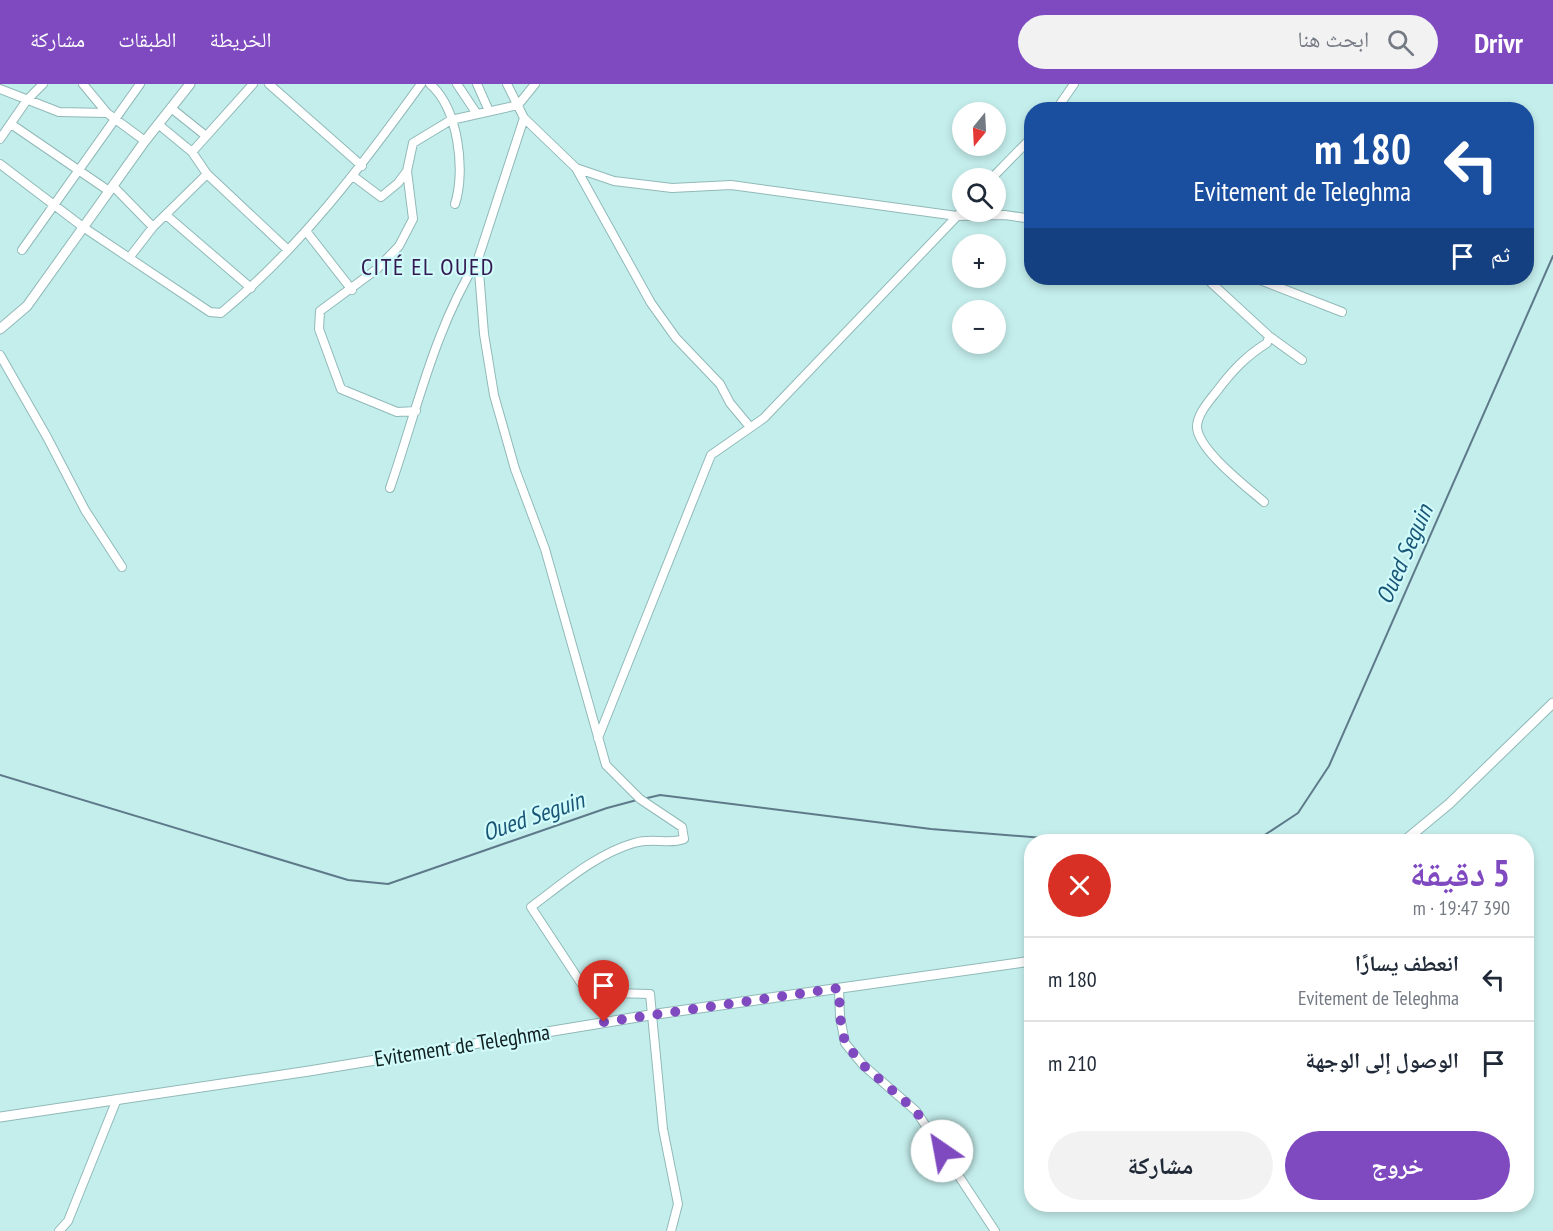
<!DOCTYPE html>
<html lang="ar">
<meta charset="utf-8">
<style>
body{margin:0;font-family:"PT Sans Narrow","Noto Naskh Arabic",sans-serif;background:#f2f2f3;color:#1f2937;direction:rtl;height:100vh;display:flex;flex-direction:column;font-size:22px;white-space:nowrap}
*{box-sizing:border-box;margin:0}
p{font-size:20px;color:#747a83}
.icon{flex:none;width:33px;height:33px;fill:none;stroke:currentColor;stroke-width:2;stroke-linecap:round;stroke-linejoin:round}
.map{position:relative;flex:1;overflow:hidden;direction:ltr}
.panel{position:absolute;left:1024px;top:750px;width:510px;height:378px;display:flex;flex-direction:column;background:#fff;border-radius:24px;box-shadow:0 3px 9px #0003;direction:rtl}
.panel>*{flex:none}
.top-card{position:absolute;left:1024px;top:18px;width:510px;height:183px;border-radius:24px;box-shadow:0 3px 9px #0003;direction:rtl;background:#1a4fa0;color:#fff;overflow:hidden}
.needle{width:39px;rotate:198deg}
.buttons{position:absolute;left:952px;top:18px;display:grid;gap:12px}
.buttons a{display:grid;place-items:center;width:54px;height:54px;border-radius:50%;background:#fff;box-shadow:0 3px 9px #0003;font-size:30px}
.pin{position:absolute;display:grid;place-items:center;width:51px;height:51px;color:#fff;margin:-62px -26px;border-radius:50% 50% 50% 0;rotate:-45deg;box-shadow:0 0 6px #0007}
.pin .icon{rotate:45deg}
.me{position:absolute;width:66px;margin:-33px;rotate:327deg;stroke-linejoin:round;filter:drop-shadow(0 0 4px #0008)}
.turn{display:flex;align-items:center;gap:21px;height:126px;padding:0 24px;font-size:27px}
.turn .icon{width:78px;height:78px;stroke-width:2.5}
.turn b{display:block;font-size:42px;line-height:51px}
.then{display:flex;align-items:center;height:57px;padding:0 24px;background:#0003;gap:12px;font-size:22px}
.round{display:grid;place-items:center;flex:none;width:63px;height:63px;border-radius:32px;background:#f2f2f3}
.headline{display:flex;align-items:center;justify-content:space-between;height:102px;padding:0 24px}
h1{font-size:36px;font-weight:700;line-height:45px;color:#7f49c0}
.action{display:flex;gap:12px;margin-top:auto;padding:12px 24px}
.action a{flex:1;height:69px;border-radius:36px;background:#7f49c0;color:#fff;font-size:24px;font-weight:700;line-height:69px;text-align:center}
.action a+a{background:#f2f2f3;color:#1f2937}
ul{padding:0;list-style:none}
li{display:flex;align-items:center;gap:18px;height:84px;padding:0 24px;border-top:2px solid #e0e1e3}
li div{flex:1}
li b{display:block;font-size:22px}
li em{font-style:normal}
header{display:flex;align-items:center;gap:36px;box-sizing:border-box;height:84px;padding:0 30px;background:#7f49c0;color:#fff}
header strong{font-size:28px}
nav{display:flex;gap:33px;margin-inline-start:auto;font-size:21px}
.search{width:420px;height:54px;background:#f2f2f3;display:flex;align-items:center;gap:15px;box-sizing:border-box;padding:0 21px;border-radius:33px;color:#747a83;font-size:22px}
.map>svg:first-child{display:block}
</style>
<header>
<strong>Drivr</strong>
<div class="search"><svg class="icon" aria-label="search" viewBox="0 0 24 24"><circle cx="10" cy="10" r="6"/><path d="M15 15l6 6"/></svg>ابحث هنا</div>
<nav><a>الخريطة</a><a>الطبقات</a><a>مشاركة</a></nav>
</header>
<div class="map">
<svg width="1553" height="1147" viewBox="0 0 1553 1147">
<rect width="100%" height="100%" fill="#c4eeec"/>
<g fill="none" stroke-linecap="round" stroke-linejoin="round">
<path stroke="#5e7a8a" stroke-width="2" d="M0 691 348 796 388 800 607 724 637 716
M643 715 660 711 931 745 1093 758
M1254 758 1298 729 1329 682 1553 172"/>
<g stroke="#90b9b8" stroke-width="10">
<path id="minor" d="M83 0 107 29
M269 0 362 82
M430 0C458 24 466 86 455 120
M457 0 477 30
M477 0 489 27
M507 0 524 34 478 175 484 250 494 311 515 385 545 465 606 681 640 715 682 743 684 755C668 761 654 753 634 759 596 770 562 800 531 823L581 899 612 909 650 910 663 1045 678 1120 671 1147
M0 5 59 28 107 29 145 57
M171 24 206 52
M1056 26 1074 0
M524 34 576 84 614 97 672 104 731 101 957 132 1005 131 1032 135
M11 40 109 107
M158 40 192 68 207 90 288 166
M0 55 27 16 43 0
M192 68 253 0
M0 80 83 143 210 228 221 229C300 164 361 83 421 0
M576 84 651 219 676 254 720 300 730 319 750 343
M353 92 381 113 398 99 407 87
M992 94 1032 53
M113 102 153 143
M166 131 251 204
M306 147 352 206
M22 166 140 0
M129 174 153 143 207 90
M1206 194 1269 252 1302 276
M1255 194 1342 228
M0 271 47 353 85 426 122 483
M416 327 397 328 341 305 319 245 320 227 377 185 399 162 413 135 407 87 413 59 451 36 518 21 535 0
M390 404C417 326 434 246 478 175
M1264 418C1247 403 1198 366 1197 343 1197 330 1210 316 1217 307 1232 287 1246 272 1267 259L1269 252
M598 654 711 371 764 334 963 126
M839 904 840 933 845 959 863 981 916 1027 995 1147
M59 1147 68 1137 117 1015"/>
</g>
<g stroke="#90b9b8" stroke-width="11">
<path id="major" d="M0 245 27 222 145 57 190 0
M1403 758 1449 720 1553 619
M0 1033 309 987 650 931 1032 877"/>
</g>
<use href="#minor" stroke="#fff" stroke-width="8"/>
<use href="#major" stroke="#fff" stroke-width="9"/>
</g>
<g fill="none" stroke-linecap="round" stroke-linejoin="round">
<path stroke="#7f49c0" stroke-width="10" stroke-dasharray="0 18" d="M604 938 839 904 840 933 845 959 863 981 916 1027 942 1067"/>
</g>
<g text-anchor="middle" dominant-baseline="central" stroke-width="4.5" stroke-linejoin="round" paint-order="stroke">
<g font-size="22" fill="#101f1f" stroke="#d1fbfa">
<text transform="translate(462 961) rotate(-9)">Evitement de Teleghma</text>
</g>
<g font-size="24" letter-spacing="1.5" fill="#331952" stroke="#d1fbfa">
<text x="428" y="182">CITÉ EL OUED</text>
</g>
<g font-size="24" font-style="italic" fill="#195576" stroke="#d1fbfa">
<text transform="translate(1404 470) rotate(-66)">Oued Seguin</text>
<text transform="translate(533 732) rotate(-19)">Oued Seguin</text>
</g>
</g>
</svg>
<div class="buttons">
<a><svg class="needle" viewBox="-14 -14 28 28"><path d="M0-13l5 13h-10z" fill="#e53935"/><path d="M0 13l5-13h-10z" fill="#747a83"/></svg></a>
<a><svg class="icon" aria-label="search" viewBox="0 0 24 24"><circle cx="10" cy="10" r="6"/><path d="M15 15l6 6"/></svg></a>
<a>+</a>
<a>−</a>
</div>
<div class="pin" style="left:604px;top:938px;background:#d93025"><svg class="icon" aria-label="arrive" viewBox="0 0 24 24"><path d="M6 21V4h12l-3 4 3 4H6"/></svg></div>
<svg class="me" style="left:942px;top:1067px" viewBox="-20 -20 40 40"><circle r="19" fill="#fff"/><path d="M0-13L10 11 0 6-10 11z" fill="#7f49c0"/></svg>
<div class="top-card">
<div class="turn"><svg class="icon" aria-label="left" viewBox="0 0 24 24"><path d="M17 20v-9H6M10 6l-5 5 5 5"/></svg><div><b>180 m</b>Evitement de Teleghma</div></div>
<div class="then">ثم<svg class="icon" aria-label="arrive" viewBox="0 0 24 24"><path d="M6 21V4h12l-3 4 3 4H6"/></svg></div>
</div>
<section class="panel">
<div class="headline"><div><h1>5 دقيقة</h1><p>390 m · 19:47</p></div><a class="round" style="background:#d93025;color:#fff"><svg class="icon" aria-label="close" viewBox="0 0 24 24"><path d="M6 6l12 12M18 6L6 18"/></svg></a></div>
<ul>
<li><svg class="icon" aria-label="left" viewBox="0 0 24 24"><path d="M17 20v-9H6M10 6l-5 5 5 5"/></svg><div><b>انعطف يسارًا</b><p>Evitement de Teleghma</p></div><em>180 m</em></li>
<li><svg class="icon" aria-label="arrive" viewBox="0 0 24 24"><path d="M6 21V4h12l-3 4 3 4H6"/></svg><div><b>الوصول إلى الوجهة</b></div><em>210 m</em></li>
</ul>
<div class="action"><a>خروج</a><a>مشاركة</a></div>
</section>
</div>
